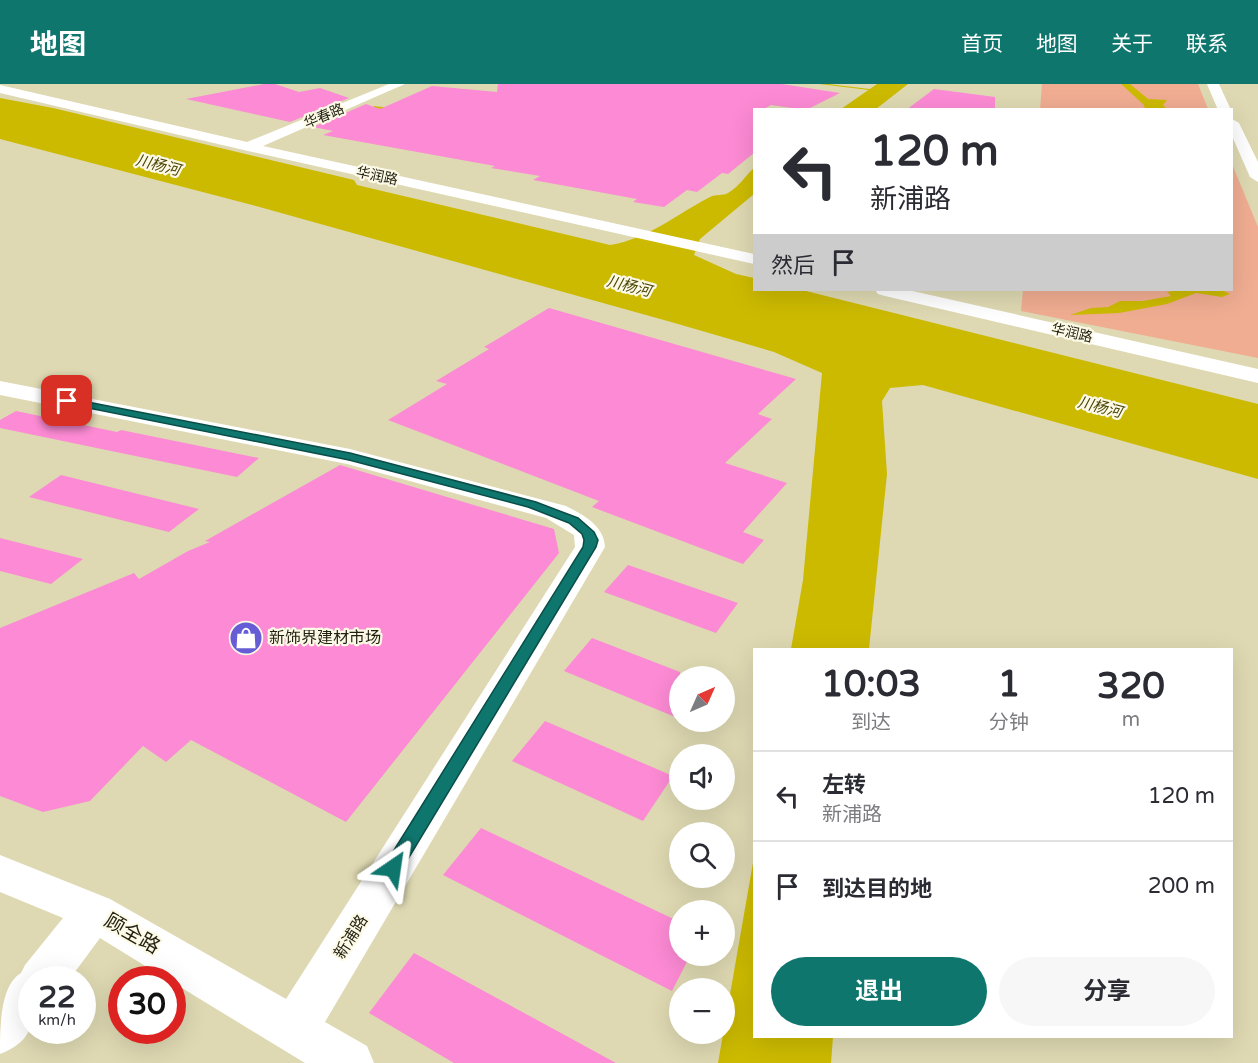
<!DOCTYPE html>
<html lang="zh">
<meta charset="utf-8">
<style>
body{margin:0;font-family:"Varela Round","Noto Sans SC",sans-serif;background:#f7f7f7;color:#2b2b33;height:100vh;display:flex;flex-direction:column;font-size:22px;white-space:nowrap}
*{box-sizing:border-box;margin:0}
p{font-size:20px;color:#7c7c81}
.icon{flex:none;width:33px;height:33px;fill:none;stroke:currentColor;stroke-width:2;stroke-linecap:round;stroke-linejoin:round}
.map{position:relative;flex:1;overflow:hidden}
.details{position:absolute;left:753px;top:564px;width:480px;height:390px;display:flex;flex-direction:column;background:#fff;border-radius:0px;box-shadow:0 6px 24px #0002}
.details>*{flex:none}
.guide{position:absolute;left:753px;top:24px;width:480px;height:183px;border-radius:0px;box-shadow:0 6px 24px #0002;background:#fff;color:#2b2b33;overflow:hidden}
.needle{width:39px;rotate:45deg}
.buttons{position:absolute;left:669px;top:582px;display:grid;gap:12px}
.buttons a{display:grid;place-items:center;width:66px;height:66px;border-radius:50%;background:#fff;box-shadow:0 6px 24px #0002;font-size:30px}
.speed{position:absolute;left:18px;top:882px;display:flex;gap:12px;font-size:30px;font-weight:700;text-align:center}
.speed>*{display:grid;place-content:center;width:78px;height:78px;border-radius:50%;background:#fff;box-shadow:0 6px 24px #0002;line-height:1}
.speed small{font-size:15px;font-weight:400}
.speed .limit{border:9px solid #d22;background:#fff;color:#111}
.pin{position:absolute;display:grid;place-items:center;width:51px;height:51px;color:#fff;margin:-26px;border-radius:12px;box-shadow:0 3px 9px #0006}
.me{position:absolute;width:66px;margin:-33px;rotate:32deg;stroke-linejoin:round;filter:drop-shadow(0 0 4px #0008)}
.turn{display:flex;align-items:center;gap:21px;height:126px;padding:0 18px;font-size:27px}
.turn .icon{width:78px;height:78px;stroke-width:2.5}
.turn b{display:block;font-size:42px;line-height:51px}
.then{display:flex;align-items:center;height:57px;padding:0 18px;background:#0003;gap:12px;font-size:22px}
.eta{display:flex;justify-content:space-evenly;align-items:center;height:102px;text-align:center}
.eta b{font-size:36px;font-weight:700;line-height:42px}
.primary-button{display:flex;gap:12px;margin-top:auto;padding:12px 18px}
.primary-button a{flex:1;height:69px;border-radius:36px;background:#0f766e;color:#fff;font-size:24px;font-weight:700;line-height:69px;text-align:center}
.primary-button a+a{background:#f7f7f7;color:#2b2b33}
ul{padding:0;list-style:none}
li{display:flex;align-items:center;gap:18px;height:90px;padding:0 18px;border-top:2px solid #e1e1e2}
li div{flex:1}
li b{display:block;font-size:22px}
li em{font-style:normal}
header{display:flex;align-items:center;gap:36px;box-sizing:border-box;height:84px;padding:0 30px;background:#0f766e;color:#fff}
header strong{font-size:28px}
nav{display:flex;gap:33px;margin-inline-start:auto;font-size:21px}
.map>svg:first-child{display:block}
</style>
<header>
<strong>地图</strong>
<nav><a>首页</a><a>地图</a><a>关于</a><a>联系</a></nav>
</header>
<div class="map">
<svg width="1258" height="979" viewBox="0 0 1258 979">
<rect width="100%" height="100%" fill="#ded9b2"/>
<path fill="#f0ad92" d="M1042 0H1198L1208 25 1040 26Z
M1232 80 1258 143V274L1021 227 1023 206H1232Z"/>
<path fill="#ccba00" d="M877 0H908L876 25H841Z
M1121 0H1130L1148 15 1167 16 1163 21 1167 25H1145L1144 21Z
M0 14 53 24 354 96 357 101 610 161C648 155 677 130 710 113 716 110 723 112 728 109 740 102 745 92 754 84V110L700 155 694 171 736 190 754 194V206H802L1258 320V395L923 301 890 304 882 317 887 390 869 565H791L803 496 822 289 774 268 671 238 256 122 0 55Z
M1178 206H1222L1230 210 1222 213 1196 209 1167 220 1119 229 1070 231 1091 224 1108 223 1120 217H1143L1171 212 1167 208Z
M754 773V952L833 953 831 979H718Z"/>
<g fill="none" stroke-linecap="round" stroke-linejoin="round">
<path fill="#ccba00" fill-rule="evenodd" d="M819 0H828L878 6 877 7Z
M374 22 390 24 392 25 390 26 373 24Z"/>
</g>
<path fill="#fc8ad4" d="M264 0H275L299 8 320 4 349 14 290 38 186 15Z
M498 0H782L840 9 806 26 771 21 762 26H754V69L728 90 722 89 697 108 687 106 664 123 633 118 637 115 533 96 540 92 491 84 495 82 323 51 333 47 313 43 366 20 380 25 432 2 497 8Z
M934 5 995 13V26H906Z
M549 224 796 295 758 330 772 335 725 379 787 399 743 448 764 456 743 480 592 423 599 417 388 336 447 300 436 297 489 265 484 263Z
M16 327 117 348 121 346 259 374 237 393 0 344V336Z
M340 381 554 445 559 469 346 738 191 656 166 678 143 662 90 717 43 728 0 712V544L134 489 139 495 188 467 210 458 205 457Z
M61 391 199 425 169 448 29 413Z
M0 454 83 475 51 500 0 487Z
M628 481 738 519 716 549 604 508Z
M592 554 680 588V635L564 587Z
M545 637 673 692 643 737 512 677Z
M481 744 680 838V872H690L672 907 443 791Z
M414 869 616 979H454L369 929Z"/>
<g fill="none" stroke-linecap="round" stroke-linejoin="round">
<path fill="#fff" fill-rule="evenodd" d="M389 0H405L263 62 754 170V180L248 67 0 9V1L247 58Z
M1207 0H1219L1231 26H1218Z
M1232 35 1239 39 1258 78V98L1250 93 1232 52Z
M875 206H908L1258 285V299L885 212 878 210Z
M0 297 350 365 566 422C583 431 604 441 605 463L325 938 367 962 374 979H305L172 898V896H168L100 854 69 896H32C32 932 40 954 0 970 0 944 0 901 21 889L25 881 63 834 0 808V771L110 815 286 915 575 463 574 451 546 434 347 380 0 311Z"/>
</g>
<path fill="#0f766e" stroke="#0a4d48" stroke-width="1.5" d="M67 314 350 369 536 418 578 434 594 448 598 456 596 463 399 790 393 792 386 790 383 784 386 779 583 463 584 456 582 450 569 439 528 423 349 376 63 319V315Z"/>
<defs>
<g id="shop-disc" transform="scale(1.725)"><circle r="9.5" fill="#665dd6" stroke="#fcfae6"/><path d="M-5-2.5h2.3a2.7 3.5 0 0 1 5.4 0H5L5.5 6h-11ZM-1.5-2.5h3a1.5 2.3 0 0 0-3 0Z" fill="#fff"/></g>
</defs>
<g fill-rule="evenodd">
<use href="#shop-disc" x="246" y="554"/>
</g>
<g text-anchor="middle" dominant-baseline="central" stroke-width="4.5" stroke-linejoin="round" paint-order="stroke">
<g font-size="14" fill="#211f10" stroke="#fcfae6">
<text transform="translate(324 32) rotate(-23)">华春路</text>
<text transform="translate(377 92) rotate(12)">华润路</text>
<text transform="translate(1072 249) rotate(13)">华润路</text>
</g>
<g font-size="15" font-style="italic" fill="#4c4505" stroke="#fcfae6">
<text transform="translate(158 81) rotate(14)">川杨河</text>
<text transform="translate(629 202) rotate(14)">川杨河</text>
<text transform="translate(1100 323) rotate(14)">川杨河</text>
</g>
<g font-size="16" fill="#211f10" stroke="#fcfae6" text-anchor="start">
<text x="269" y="554">新饰界建材市场</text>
</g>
<g font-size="16" fill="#211f10" stroke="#fcfae6">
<text transform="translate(351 853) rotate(-58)">新浦路</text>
</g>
<g font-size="20" fill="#211f10" stroke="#fcfae6">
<text transform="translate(132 850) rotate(30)">顾全路</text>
</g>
</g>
</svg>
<div class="buttons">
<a><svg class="needle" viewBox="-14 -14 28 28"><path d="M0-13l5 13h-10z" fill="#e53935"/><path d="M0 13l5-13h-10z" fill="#7c7c81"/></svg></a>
<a><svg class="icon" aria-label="sound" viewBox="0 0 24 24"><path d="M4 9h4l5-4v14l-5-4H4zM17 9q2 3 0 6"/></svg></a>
<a><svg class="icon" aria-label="search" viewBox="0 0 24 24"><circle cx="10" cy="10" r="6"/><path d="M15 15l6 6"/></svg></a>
<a>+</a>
<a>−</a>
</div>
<div class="speed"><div>22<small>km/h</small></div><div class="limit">30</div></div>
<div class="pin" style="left:67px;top:317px;background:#d93025"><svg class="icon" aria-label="arrive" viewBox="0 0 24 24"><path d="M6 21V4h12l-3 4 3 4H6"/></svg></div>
<svg class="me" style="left:393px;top:784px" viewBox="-20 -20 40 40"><path d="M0-17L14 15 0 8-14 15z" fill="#0f766e" stroke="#fff" stroke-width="4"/></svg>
<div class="guide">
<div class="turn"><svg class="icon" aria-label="left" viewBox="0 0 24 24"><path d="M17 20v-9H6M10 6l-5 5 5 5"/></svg><div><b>120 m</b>新浦路</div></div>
<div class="then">然后<svg class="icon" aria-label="arrive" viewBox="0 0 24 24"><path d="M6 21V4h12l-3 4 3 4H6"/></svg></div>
</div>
<section class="details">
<div class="eta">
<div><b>10:03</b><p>到达</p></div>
<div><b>1</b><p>分钟</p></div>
<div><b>320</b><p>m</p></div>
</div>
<ul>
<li><svg class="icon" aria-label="left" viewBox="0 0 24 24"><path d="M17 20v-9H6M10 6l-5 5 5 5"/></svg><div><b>左转</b><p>新浦路</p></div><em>120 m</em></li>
<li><svg class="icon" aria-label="arrive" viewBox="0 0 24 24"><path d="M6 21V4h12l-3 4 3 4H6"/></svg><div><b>到达目的地</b></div><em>200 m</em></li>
</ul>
<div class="primary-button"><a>退出</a><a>分享</a></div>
</section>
</div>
